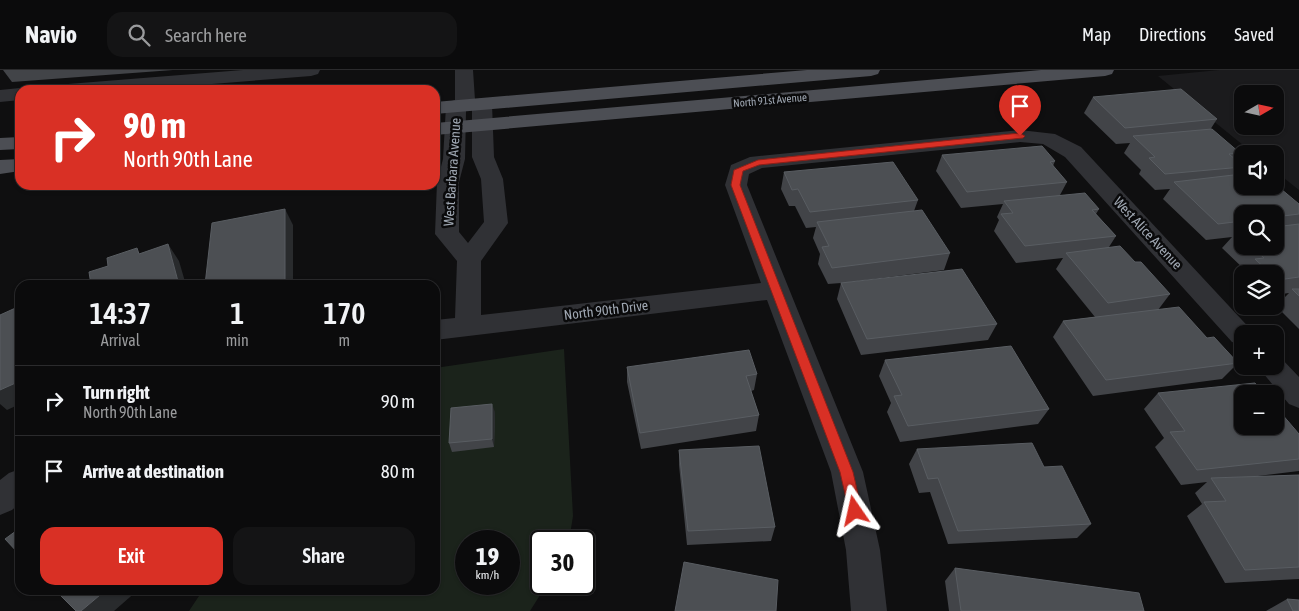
<!DOCTYPE html>
<meta charset="utf-8">
<style>
body{margin:0;font-family:"Asap Condensed",sans-serif;background:#141415;color:#f1f3f6;height:100vh;display:flex;flex-direction:column;font-size:19px;white-space:nowrap}
*{box-sizing:border-box;margin:0}
p{font-size:16px;color:#9a9b9d}
.icon{flex:none;width:28px;height:28px;fill:none;stroke:currentColor;stroke-width:2;stroke-linecap:round;stroke-linejoin:round}
.map{position:relative;flex:1;overflow:hidden}
.side{position:absolute;left:15px;top:210px;width:425px;height:315px;display:flex;flex-direction:column;background:#0b0b0c;border-radius:15px;box-shadow:0 1px 4px #0004,0 0 0 1px #2b2b2d}
.side>*{flex:none}
.banner{position:absolute;left:15px;top:15px;width:425px;height:105px;border-radius:15px;box-shadow:0 1px 4px #0004,0 0 0 1px #2b2b2d;background:#d93025;color:#fff;overflow:hidden}
.needle{width:32px;rotate:81deg}
.tools{position:absolute;left:1234px;top:15px;display:grid;gap:10px}
.tools a{display:grid;place-items:center;width:50px;height:50px;border-radius:10px;background:#0b0b0c;box-shadow:0 1px 4px #0004,0 0 0 1px #2b2b2d;font-size:25px}
.speed{position:absolute;left:455px;top:460px;display:flex;gap:10px;font-size:25px;font-weight:700;text-align:center}
.speed>*{display:grid;place-content:center;width:65px;height:65px;border-radius:50%;background:#0b0b0c;box-shadow:0 1px 4px #0004,0 0 0 1px #2b2b2d;line-height:1}
.speed small{font-size:12px;font-weight:400}
.speed .limit{border:2px solid #111;border-radius:8px;background:#fff;color:#111}
.pin{position:absolute;display:grid;place-items:center;width:42px;height:42px;color:#fff;margin:-51px -21px;border-radius:50% 50% 50% 0;rotate:-45deg;box-shadow:0 0 5px #0007}
.pin .icon{rotate:45deg}
.me{position:absolute;width:55px;margin:-28px;rotate:349deg;stroke-linejoin:round;filter:drop-shadow(0 0 4px #0008)}
.turn{display:flex;align-items:center;gap:18px;height:105px;padding:0 25px;font-size:22px}
.turn .icon{width:65px;height:65px;stroke-width:2.5}
.turn b{display:block;font-size:35px;line-height:42px}
.eta{display:flex;justify-content:space-evenly;align-items:center;height:85px;text-align:center}
.eta b{font-size:30px;font-weight:600;line-height:35px}
.cta{display:flex;gap:10px;margin-top:auto;padding:10px 25px}
.cta a{flex:1;height:58px;border-radius:15px;background:#d93025;color:#fff;font-size:20px;font-weight:600;line-height:58px;text-align:center}
.cta a+a{background:#141415;color:#f1f3f6}
ul{padding:0;list-style:none}
li{display:flex;align-items:center;gap:15px;height:70px;padding:0 25px;border-top:1px solid #2b2b2d}
li div{flex:1}
li b{display:block;font-size:19px}
li em{font-style:normal}
header{display:flex;align-items:center;gap:30px;box-sizing:border-box;height:70px;padding:0 25px;background:#0b0b0c;border-bottom:1px solid #2b2b2d}
header strong{font-size:24px}
nav{display:flex;gap:28px;margin-inline-start:auto;font-size:18px}
.search{width:350px;height:45px;background:#141415;display:flex;align-items:center;gap:12px;box-sizing:border-box;padding:0 18px;border-radius:15px;color:#9a9b9d;font-size:19px}
.map>svg:first-child{display:block}
</style>
<header>
<strong>Navio</strong>
<div class="search"><svg class="icon" aria-label="search" viewBox="0 0 24 24"><circle cx="10" cy="10" r="6"/><path d="M15 15l6 6"/></svg>Search here</div>
<nav><a>Map</a><a>Directions</a><a>Saved</a></nav>
</header>
<div class="map">
<svg width="1299" height="541" viewBox="0 0 1299 541">
<rect width="100%" height="100%" fill="#0f0f10"/>
<path fill="#1b1b1d" fill-rule="evenodd" d="M1219 0H1299V120L1275 101V84H1254L1158 6ZM1242 24H1275V56H1242Z"/>
<path fill="#1b231b" fill-rule="evenodd" d="M564 279 573 446 569 471H541V514H547L530 541H189L203 520H435V298ZM466 471H509V514H466Z"/>
<g fill="none" stroke-linecap="round" stroke-linejoin="round">
<path fill="#303135" fill-rule="evenodd" d="M243 0H320L318 4 311 6 137 20H58L61 16 68 14Z
M455 0H473L475 30 482 28 489 30 492 34 494 87 503 109 508 153 481 191V245L761 213 725 115 731 95 750 87 1020 60 1055 64 1081 77 1255 264H1242V275L1232 272 1065 87 1043 74 1020 72 762 98 749 104 747 115 863 402 880 480 887 541H851L846 480 831 402 767 230 435 270V250L455 248 457 191 435 164 437 112 443 89 446 36 449 32 455 30ZM472 39V87L481 109 484 152 468 173 459 162V112L465 89 466 41Z
M20 18 27 20H20V30L0 32V20Z
M1275 286 1281 288 1299 307V338L1289 334 1257 296H1275Z
M20 399V433L12 440 0 445V410L9 403Z"/>
<path fill="#4c4e54" fill-rule="evenodd" d="M807 0H880L878 4 871 6 435 44V32Z
M1041 0H1114L1112 4 1105 6 435 65V53Z
M20 67V79L0 80V68Z
M20 89V101L0 104V90Z"/>
</g>
<path fill="#424448" fill-rule="evenodd" d="M3 0H173L12 12Z
M1093 27 1217 49 1210 60 1240 83 1235 89 1242 95V98L1237 105 1299 134V259L1276 236 1289 223 1275 225V204H1242V207L1241 205 1245 200 1222 178 1232 167 1206 170 1163 129 1170 119 1155 120 1139 104 1141 100 1124 83 1130 73 1116 74 1084 43ZM1242 144H1275V176H1242Z
M942 85 1055 91 1053 96 1067 112 1060 125 1099 139 1096 144 1116 166 1109 177 1135 192 1170 224 1158 240 1207 268 1238 293 1222 309 1093 326 1053 267 1063 251 1095 247 1056 199 1063 188 1016 193 994 161 999 150 997 147 1003 134 961 138 936 101Z
M784 102 918 130 914 141 950 183 944 200 850 212 997 254 988 270 861 285 837 229 841 213 828 214 818 194 820 184 813 168 816 157 806 158 795 136H789L781 119Z
M885 290 1049 339 1038 354 900 372 887 342 891 333 879 306Z
M627 297 757 304 754 320 751 321 759 345 756 361 641 379 627 312Z
M1158 323 1299 364V401L1250 407 1299 405V509L1225 513 1187 446 1202 434 1195 423 1207 412 1181 415 1155 377 1164 368 1144 339Z
M495 342 494 377 452 382 449 373Z
M917 379 1044 397 1091 454 1077 468 948 474 930 422 919 423 909 394Z
M679 380 775 457 771 471 687 475 679 395Z
M955 498 1144 541H949L945 511Z
M1287 529 1299 541H1266Z"/>
<path fill="#292b2d" d="M285 139 293 155V215H285Z
M168 174 179 191 186 215H179Z
M20 311V334L7 340 0 334V320Z
M492 334 495 342 494 377 492 369Z
M106 520H138L114 541H81Z"/>
<path fill="#4c4f53" stroke="#595d62" d="M1181 19 1217 49 1125 58 1093 27Z
M1212 59 1240 83 1229 84 1242 95V97L1165 104 1149 88 1155 87 1133 66Z
M1042 76 1055 91 1050 92 1067 112 967 122 942 85Z
M893 92 918 130 810 142 798 119 792 120 784 102Z
M1242 104V116H1275V114L1299 134V144L1275 147V144H1242V151L1218 154 1174 112Z
M1085 123 1099 139 1092 140 1116 166 1025 176 1001 144 1013 143 1004 131Z
M285 139V215H205L212 153Z
M922 140 950 183 832 198 822 177 829 176 817 152Z
M1299 154V207L1278 210 1275 207V204H1271L1255 189 1264 188 1251 176H1275V157Z
M1242 161V168L1236 162Z
M168 174 179 215H91L89 202 108 196 107 188 137 178 139 184Z
M1120 176 1135 192H1141L1170 224 1108 233 1066 183Z
M962 199 997 254 867 269 841 213Z
M1292 219H1299V226Z
M20 236V311L0 320V245Z
M1179 237 1207 268 1214 267 1238 293 1106 310 1063 251Z
M1011 276 1049 339 908 356 894 326 902 325 885 290Z
M749 280 757 304 746 306 759 345 640 363 627 297Z
M1255 313 1264 324H1242V356H1275V336L1299 364V389L1197 400 1170 362 1185 361 1158 323Z
M492 334V369L449 373 451 338Z
M1032 373 1044 397 1062 396 1091 454 958 461 938 408 928 409 917 379Z
M759 376 775 457 688 461 679 380Z
M1299 405V497L1245 500 1204 432 1226 431 1211 408Z
M20 458V485L5 469Z
M684 492 778 510 776 541H675Z
M955 498 1139 523 1144 541H961Z
M55 520H106L81 541H76Z
M1287 529 1299 530V541H1293Z"/>
<path fill="#d93025" stroke="#8d1f18" d="M1020 63 1025 66 1023 68 759 95 743 101 740 115 853 402 862 441 860 446 855 447 850 446 840 402 731 115 734 100 758 90Z"/>
<g text-anchor="middle" dominant-baseline="central" stroke-width="5" stroke-linejoin="round" paint-order="stroke">
<g font-size="11" fill="#9fa7b2" stroke="#0a0a0b">
<text transform="translate(770 30) rotate(-5)">North 91st Avenue</text>
</g>
<g font-size="14" fill="#9fa7b2" stroke="#0a0a0b">
<text transform="translate(452 102) rotate(-86)">West Barbara Avenue</text>
<text transform="translate(1148 163) rotate(47)">West Alice Avenue</text>
<text transform="translate(606 240) rotate(-7)">North 90th Drive</text>
</g>
</g>
</svg>
<div class="tools">
<a><svg class="needle" viewBox="-14 -14 28 28"><path d="M0-13l5 13h-10z" fill="#e53935"/><path d="M0 13l5-13h-10z" fill="#9a9b9d"/></svg></a>
<a><svg class="icon" aria-label="sound" viewBox="0 0 24 24"><path d="M4 9h4l5-4v14l-5-4H4zM17 9q2 3 0 6"/></svg></a>
<a><svg class="icon" aria-label="search" viewBox="0 0 24 24"><circle cx="10" cy="10" r="6"/><path d="M15 15l6 6"/></svg></a>
<a><svg class="icon" aria-label="layers" viewBox="0 0 24 24"><path d="M12 4l9 5-9 5-9-5zM3 14l9 5 9-5"/></svg></a>
<a>+</a>
<a>−</a>
</div>
<div class="speed"><div>19<small>km/h</small></div><div class="limit">30</div></div>
<div class="pin" style="left:1020px;top:66px;background:#d93025"><svg class="icon" aria-label="arrive" viewBox="0 0 24 24"><path d="M6 21V4h12l-3 4 3 4H6"/></svg></div>
<svg class="me" style="left:855px;top:441px" viewBox="-20 -20 40 40"><path d="M0-17L14 15 0 8-14 15z" fill="#d93025" stroke="#fff" stroke-width="4"/></svg>
<div class="banner">
<div class="turn"><svg class="icon" aria-label="right" viewBox="0 0 24 24"><path d="M7 20v-9h11M14 6l5 5-5 5"/></svg><div><b>90 m</b>North 90th Lane</div></div>
</div>
<section class="side">
<div class="eta">
<div><b>14:37</b><p>Arrival</p></div>
<div><b>1</b><p>min</p></div>
<div><b>170</b><p>m</p></div>
</div>
<ul>
<li><svg class="icon" aria-label="right" viewBox="0 0 24 24"><path d="M7 20v-9h11M14 6l5 5-5 5"/></svg><div><b>Turn right</b><p>North 90th Lane</p></div><em>90 m</em></li>
<li><svg class="icon" aria-label="arrive" viewBox="0 0 24 24"><path d="M6 21V4h12l-3 4 3 4H6"/></svg><div><b>Arrive at destination</b></div><em>80 m</em></li>
</ul>
<div class="cta"><a>Exit</a><a>Share</a></div>
</section>
</div>
